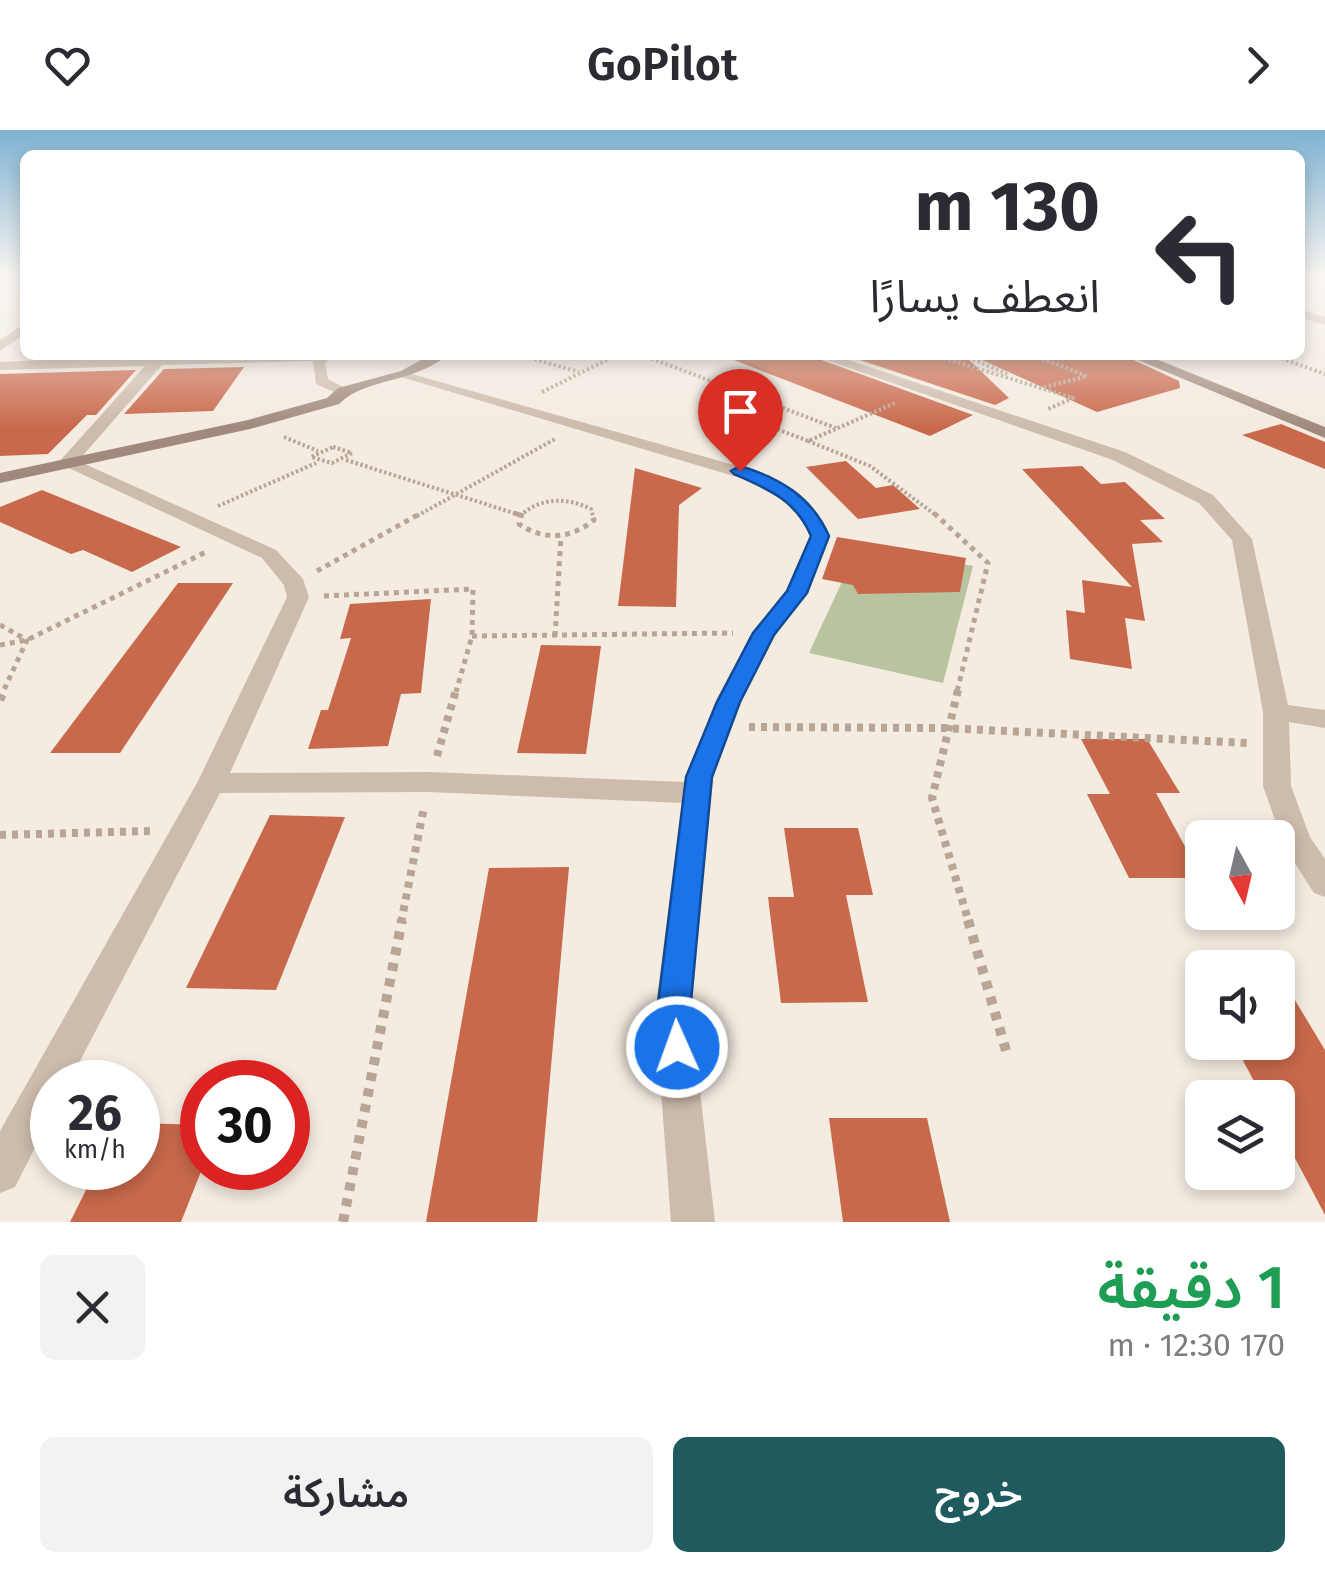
<!DOCTYPE html>
<html lang="ar">
<meta charset="utf-8">
<style>
body{margin:0;font-family:"Fira Sans","Noto Sans Arabic",sans-serif;background:#f2f2f3;color:#2b2b33;direction:rtl;height:100vh;display:flex;flex-direction:column;font-size:38px;white-space:nowrap}
*{box-sizing:border-box;margin:0}
p{font-size:32px;color:#7c7c81}
.icon{flex:none;width:55px;height:55px;fill:none;stroke:currentColor;stroke-width:2;stroke-linecap:round;stroke-linejoin:round}
.map{position:relative;height:1092px;overflow:hidden;direction:ltr}
.details{display:flex;flex-direction:column;background:#fff;flex:1}
.details>*{flex:none}
.banner{position:absolute;left:20px;top:20px;width:1285px;height:210px;border-radius:15px;box-shadow:0 5px 15px #0003;direction:rtl;background:#fff;color:#2b2b33;overflow:hidden}
.needle{width:65px;rotate:172deg}
.fabs{position:absolute;left:1185px;top:690px;display:grid;gap:20px}
.fabs a{display:grid;place-items:center;width:110px;height:110px;border-radius:15px;background:#fff;box-shadow:0 5px 15px #0003;font-size:50px}
.speed{position:absolute;left:30px;top:930px;display:flex;gap:20px;font-size:50px;font-weight:700;text-align:center}
.speed>*{display:grid;place-content:center;width:130px;height:130px;border-radius:50%;background:#fff;box-shadow:0 5px 15px #0003;line-height:1}
.speed small{font-size:25px;font-weight:400}
.speed .limit{border:15px solid #d22;background:#fff;color:#111}
.pin{position:absolute;display:grid;place-items:center;width:85px;height:85px;color:#fff;margin:-102px -42px;border-radius:50% 50% 50% 0;rotate:-45deg;box-shadow:0 0 10px #0007}
.pin .icon{rotate:45deg}
.me{position:absolute;width:110px;margin:-55px;rotate:358deg;stroke-linejoin:round;filter:drop-shadow(0 0 8px #0008)}
.turn{display:flex;align-items:center;gap:35px;height:210px;padding:0 40px;font-size:45px}
.turn .icon{width:130px;height:130px;stroke-width:2.5}
.turn b{display:block;font-size:70px;line-height:85px}
.round{display:grid;place-items:center;flex:none;width:105px;height:105px;border-radius:15px;background:#f2f2f3}
.summary{display:flex;align-items:center;justify-content:space-between;height:170px;padding:0 40px}
h1{font-size:60px;font-weight:600;line-height:75px;color:#1e9e55}
.button{display:flex;gap:20px;margin-top:auto;padding:20px 40px}
.button a{flex:1;height:115px;border-radius:15px;background:#1f5a5e;color:#fff;font-size:40px;font-weight:600;line-height:115px;text-align:center}
.button a+a{background:#f2f2f3;color:#2b2b33}
header{display:flex;justify-content:space-between;align-items:center;height:130px;padding:0 40px;background:#fff;font-size:45px;font-weight:600}
.map>svg:first-child{display:block}
</style>
<header><svg class="icon" aria-label="forward" viewBox="0 0 24 24"><path d="M9 5l7 7-7 7"/></svg>GoPilot<svg class="icon" aria-label="heart" viewBox="0 0 24 24"><path d="M12 20l-8-8c-3-5 5-10 8-4 3-6 11-1 8 4z"/></svg></header>
<div class="map">
<svg width="1325" height="1092" viewBox="0 0 1325 1092">
<rect width="100%" height="100%" fill="#f4ebe1"/>
<path fill="#b8c4a0" d="M859 415 973 436 943 553 809 523Z"/>
<path fill="#c8694b" d="M721 225H808L973 285 930 306Z
M845 225H964L1009 268 995 275Z
M971 225H1123L1179 251 1180 258 1097 282Z
M244 237 213 281 124 284 164 239Z
M136 240 96 285H87L48 324 0 326V244Z
M1281 294 1325 312V339L1242 305Z
M846 331 876 358 893 355 920 379 858 389 806 337Z
M1082 336 1101 354 1125 352 1165 389 1140 390 1163 412 1132 414 1145 491 1125 488 1132 539 1070 529 1066 480 1085 483 1082 450 1132 457 1022 339Z
M635 338 702 358 679 375 676 477 618 476Z
M42 360 142 401 181 417 132 442 83 420 71 424 0 392V377Z
M837 407 966 428 960 462 858 464 853 455 822 449Z
M178 453H233L120 623H50Z
M431 469 421 563 401 564 388 616 308 619 321 580H328L351 508 340 509 350 474Z
M541 515 601 516 586 624 517 623Z
M1081 609H1147L1180 663H1156L1202 748H1129L1087 664H1110Z
M270 685 345 687 276 860 186 858Z
M784 698H858L873 765H846L868 872 781 873 768 767H794Z
M569 737 537 1092H426L489 738Z
M1278 842 1325 920V1085L1278 996V968H1263L1233 912H1278Z
M829 988H927L950 1092H843Z
M138 993 202 995V1039L181 1092H70L97 1038H138Z"/>
<g fill="none" stroke-linecap="round" stroke-linejoin="round">
<path stroke="#b9a596" stroke-width="4" stroke-dasharray="2.5 2.5" stroke-linecap="butt" d="M520 225 579 242
M642 225 836 298
M934 225 1073 268 1048 279
M964 225 1007 244
M1033 225 1087 246 1042 258
M1272 225 1325 244
M542 262 617 225
M284 307 318 321
M808 311 870 336 937 386
M333 317 352 323 332 333 311 327Z
M739 320 774 298 808 311 895 273
M346 330 520 385
M218 376 316 333
M417 386 555 309
M520 386C541 367 566 367 591 379L593 386"/>
<path stroke="#b9a596" stroke-width="5" stroke-dasharray="5 5" stroke-linecap="butt" d="M514 383 520 385
M522 383 519 394C544 411 571 409 594 390L592 383
M934 383 988 433 957 562
M317 441 421 383
M324 466 473 459 472 506 456 562
M0 495 27 510 3 562
M472 506 733 503
M555 506 561 406
M0 515 27 510 206 422"/>
<path stroke="#b9a596" stroke-width="8" stroke-dasharray="6 6" stroke-linecap="butt" d="M958 560 932 668 969 793
M0 570 5 560
M749 597 945 598 1247 613
M437 626 456 560
M0 705 150 701
M401 793 424 677"/>
<path stroke="#b9a596" stroke-width="10" stroke-dasharray="8 8" stroke-linecap="butt" d="M968 790 1007 924
M343 1092 402 790"/>
<path fill="#cdbbac" fill-rule="evenodd" d="M1300 179 1325 187V195L1300 187Z
M25 193V204L0 221V210Z
M155 225H332L325 234 328 249 351 261 343 266 316 254 313 231 162 235 78 331 276 420 303 449 309 467 230 643 429 642 684 652 715 572 752 503 787 461 810 407C799 379 781 369 757 353L401 247V241L769 345C797 363 817 376 830 407L808 463 775 505 741 572 713 647 691 882 715 1092H671L655 882 682 673 429 662 220 663 69 952H52V984L15 1057 0 1063V1001L197 653 287 467 284 455 262 428 58 333 145 236 0 240V232Z
M812 225H833L1125 322 1213 365 1252 409 1288 575 1325 580V598L1289 592 1291 656 1310 707 1325 729V767L1314 763 1285 718 1263 656V582L1232 410 1199 373 1113 330Z"/>
<path fill="#a18a7d" fill-rule="evenodd" d="M430 225H447C416 253 364 248 339 274L250 299 0 353V343L248 290 327 268 338 258 401 241Z
M1126 225H1146L1325 297V308Z"/>
</g>
<linearGradient id="sky" x2="0" y2="1"><stop stop-color="#7eb2d2"/><stop offset="0.49" stop-color="#faf6f2"/><stop offset="1" stop-color="#faf6f2" stop-opacity="0"/></linearGradient>
<rect width="1325" height="298" fill="url(#sky)"/>
<path fill="#1a73e8" stroke="#114b97" stroke-width="2.5" d="M740 336C780 348 812 367 829 406L807 463 774 505 740 572 712 647 690 882 694 917 689 928 677 933 665 928 657 882 686 647 717 572 753 503 787 461 811 406C796 370 768 359 734 344L731 341Z"/>
</svg>
<div class="fabs">
<a><svg class="needle" viewBox="-14 -14 28 28"><path d="M0-13l5 13h-10z" fill="#e53935"/><path d="M0 13l5-13h-10z" fill="#7c7c81"/></svg></a>
<a><svg class="icon" aria-label="sound" viewBox="0 0 24 24"><path d="M4 9h4l5-4v14l-5-4H4zM17 9q2 3 0 6"/></svg></a>
<a><svg class="icon" aria-label="layers" viewBox="0 0 24 24"><path d="M12 4l9 5-9 5-9-5zM3 14l9 5 9-5"/></svg></a>
</div>
<div class="speed"><div>26<small>km/h</small></div><div class="limit">30</div></div>
<div class="pin" style="left:740px;top:341px;background:#d93025"><svg class="icon" aria-label="arrive" viewBox="0 0 24 24"><path d="M6 21V4h12l-3 4 3 4H6"/></svg></div>
<svg class="me" style="left:677px;top:917px" viewBox="-20 -20 40 40"><circle r="17" fill="#1a73e8" stroke="#fff" stroke-width="3"/><path d="M0-11L8 9 0 5-8 9z" fill="#fff"/></svg>
<div class="banner">
<div class="turn"><svg class="icon" aria-label="left" viewBox="0 0 24 24"><path d="M17 20v-9H6M10 6l-5 5 5 5"/></svg><div><b>130 m</b>انعطف يسارًا</div></div>
</div>
</div>
<section class="details">
<div class="summary"><div><h1>1 دقيقة</h1><p>170 m · 12:30</p></div><a class="round"><svg class="icon" aria-label="close" viewBox="0 0 24 24"><path d="M6 6l12 12M18 6L6 18"/></svg></a></div>
<div class="button"><a>خروج</a><a>مشاركة</a></div>
</section>
